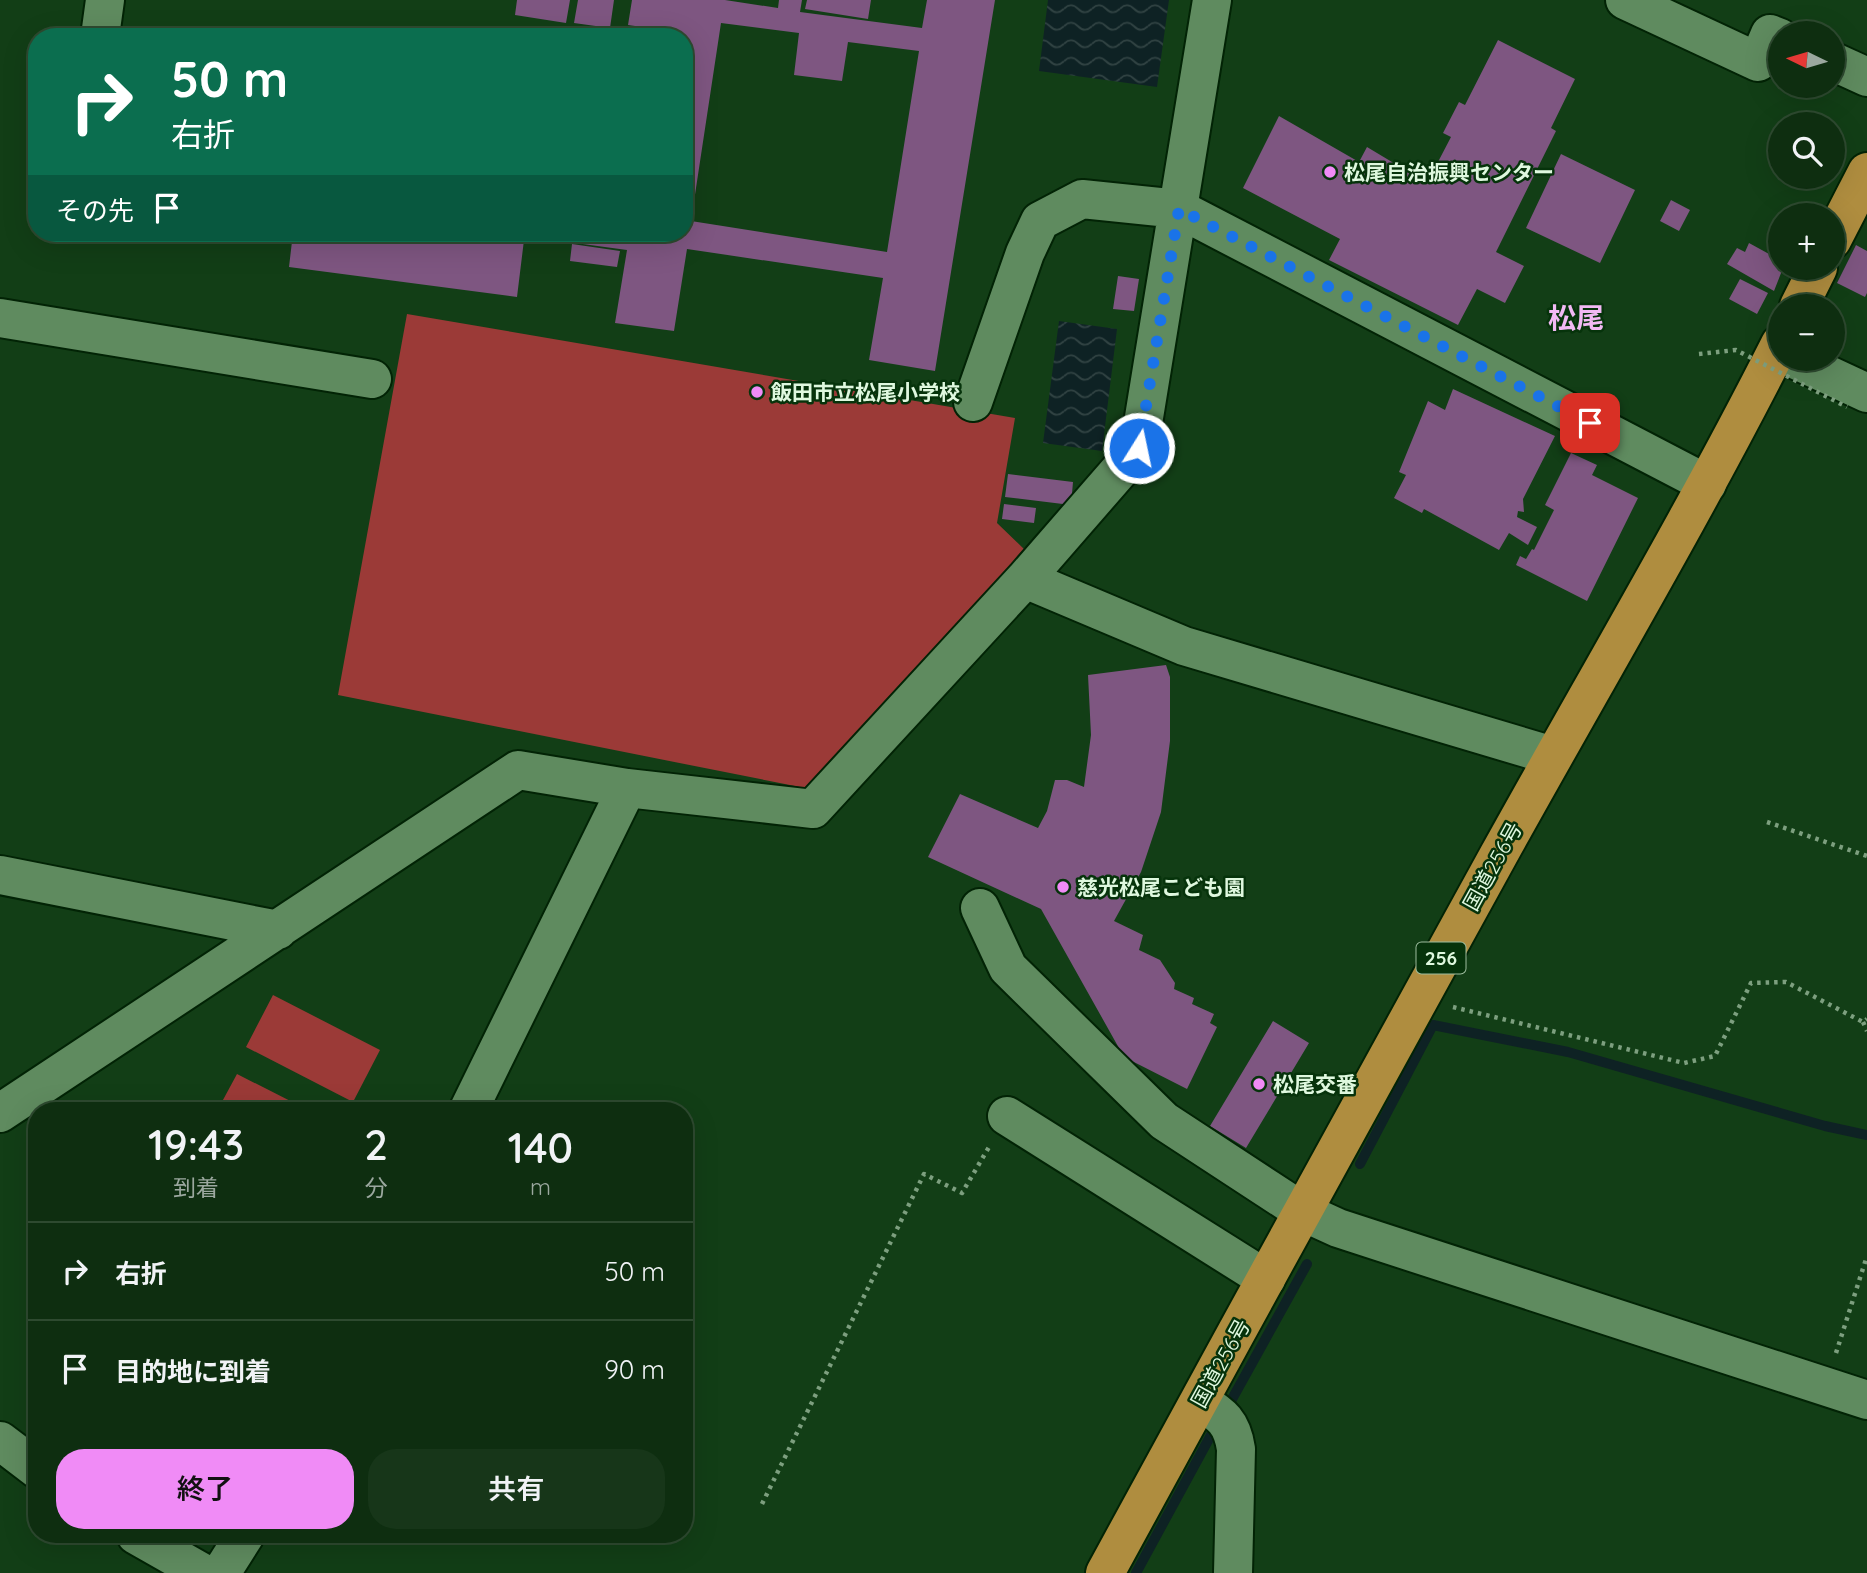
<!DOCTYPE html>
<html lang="ja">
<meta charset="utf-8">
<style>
body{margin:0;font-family:Quicksand,"Noto Sans JP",sans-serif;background:#173619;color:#f1f3f6;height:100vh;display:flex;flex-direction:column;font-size:26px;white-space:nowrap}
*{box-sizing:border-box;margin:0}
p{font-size:23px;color:#9ba89f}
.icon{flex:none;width:38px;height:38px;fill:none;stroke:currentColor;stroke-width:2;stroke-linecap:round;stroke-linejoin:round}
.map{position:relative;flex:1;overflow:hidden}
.details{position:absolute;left:28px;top:1102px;width:665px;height:441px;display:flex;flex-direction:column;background:#0e2e10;border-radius:28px;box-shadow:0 7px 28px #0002,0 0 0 2px #2e4a30}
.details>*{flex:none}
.hud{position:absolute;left:28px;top:28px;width:665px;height:214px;border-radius:28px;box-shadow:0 7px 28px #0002,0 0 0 2px #2e4a30;background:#0b6e4f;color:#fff;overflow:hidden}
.needle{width:46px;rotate:275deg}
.fabs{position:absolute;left:1768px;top:21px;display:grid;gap:14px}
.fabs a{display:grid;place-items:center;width:77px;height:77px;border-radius:50%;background:#0e2e10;box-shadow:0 7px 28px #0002,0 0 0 2px #2e4a30;font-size:35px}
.pin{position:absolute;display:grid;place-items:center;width:60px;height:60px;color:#fff;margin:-30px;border-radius:14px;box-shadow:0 4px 10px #0006}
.me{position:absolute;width:77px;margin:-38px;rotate:10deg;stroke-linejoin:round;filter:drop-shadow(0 0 5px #0008)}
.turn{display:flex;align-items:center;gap:24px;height:147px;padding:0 28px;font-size:32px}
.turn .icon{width:91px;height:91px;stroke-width:2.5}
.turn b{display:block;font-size:49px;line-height:60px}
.then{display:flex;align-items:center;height:66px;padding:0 28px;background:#0003;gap:14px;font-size:26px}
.eta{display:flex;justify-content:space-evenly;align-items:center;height:119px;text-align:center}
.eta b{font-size:42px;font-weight:600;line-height:49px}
.cta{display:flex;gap:14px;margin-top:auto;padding:14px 28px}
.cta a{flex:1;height:80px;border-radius:28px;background:#f08bf6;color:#111;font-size:28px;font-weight:600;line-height:80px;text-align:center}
.cta a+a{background:#173619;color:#f1f3f6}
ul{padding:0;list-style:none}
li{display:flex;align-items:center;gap:21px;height:98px;padding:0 28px;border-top:2px solid #2e4a30}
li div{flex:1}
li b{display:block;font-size:26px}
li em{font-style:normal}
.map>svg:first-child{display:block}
</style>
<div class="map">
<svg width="1867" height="1573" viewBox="0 0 1867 1573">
<defs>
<pattern id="water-waves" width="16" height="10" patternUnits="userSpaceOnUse" patternTransform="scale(1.75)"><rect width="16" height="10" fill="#0e2224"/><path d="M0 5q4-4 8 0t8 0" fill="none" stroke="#314343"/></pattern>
</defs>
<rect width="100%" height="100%" fill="#123e16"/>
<path fill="#9b3a37" d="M407 314 1015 418 997 523 1026 551 805 788 338 695Z
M273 995 380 1050 353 1102 246 1047Z
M237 1074 310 1111H217Z"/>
<path fill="url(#water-waves)" d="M1048 0H1169L1157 87 1039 71Z
M1059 321 1117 329 1102 451 1043 443Z"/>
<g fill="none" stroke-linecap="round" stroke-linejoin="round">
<path stroke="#0e2224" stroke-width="10" d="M1360 1164 1433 1025 1568 1052 1825 1126 1867 1135
M1231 1401 1307 1264
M1136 1573 1211 1435"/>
</g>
<path fill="#7e5681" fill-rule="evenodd" d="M517 0H570L566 23 515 15Z
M578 0H614L610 28 574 23Z
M632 0H725L778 8 779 0H802L800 12 922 28 927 0H995L935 371 869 360 883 278 687 249 674 331 615 323 627 250 531 237V241L524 240 517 297 289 267 293 233H684V37H662L663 30 628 25ZM721 23 799 33 794 75 842 81 848 42 919 51 887 252 691 221Z
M807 0H871L868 19 805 9Z
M1498 40 1575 79 1551 128 1556 131 1496 252 1524 266 1505 303 1477 289 1458 325 1329 260 1340 239 1243 188 1279 116 1359 162 1367 147 1427 183 1451 137 1443 133 1459 102 1465 105Z
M1561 154 1635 190 1600 263 1526 228Z
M1671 200 1690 210 1679 231 1660 221Z
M1749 243 1780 260V268H1783L1774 291 1727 264 1737 248 1745 252Z
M572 244 620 251 617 267 570 261Z
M1856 245 1867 251V293L1865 297 1837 283Z
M1118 276 1139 279 1134 311 1113 309Z
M1740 279 1768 293 1757 314 1729 299Z
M1453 389 1555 436 1523 499 1524 512 1518 511 1517 517 1537 527 1528 545 1509 533 1499 550 1424 509 1422 513 1394 498 1406 475 1399 472 1428 401 1445 410Z
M1571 453 1597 465 1592 475 1638 498 1587 601 1516 565 1520 556 1526 559 1532 549 1534 550 1554 510 1545 505Z
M1008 474 1073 482 1071 505 1005 497Z
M1004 504 1036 508 1034 523 1002 519Z
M1166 665 1170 677V741L1161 812 1141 872 1114 921 1143 935 1139 950 1160 960 1175 983 1174 989 1194 998 1192 1004 1214 1014 1210 1023 1217 1027 1187 1089 1124 1057 1041 909 928 857 960 794 1038 828 1047 811 1055 780H1067L1084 787 1091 735 1088 675Z
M1273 1021 1309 1043 1246 1148 1210 1126Z"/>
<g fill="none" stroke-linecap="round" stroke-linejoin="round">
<g stroke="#022305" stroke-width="42">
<path id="minor" d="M1625 0 1758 62 1770 34 1780 38
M101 29 105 0
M1832 61 1867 77
M0 318 372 379
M1794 359 1867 393
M973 402 1025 253 1040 221 1082 199 1179 209 1707 484
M1025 579 1184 646 1553 756
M0 875 278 930
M980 908 1008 968 1164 1121 1303 1212 1338 1228 1867 1400
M468 1111 627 788 813 809 1025 579 1139 448 1212 0
M0 1113 518 770 627 788
M1007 1116 1266 1279
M1200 1401C1222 1415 1232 1422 1236 1449L1233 1573
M0 1441 37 1469
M136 1535 203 1573
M221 1573 245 1535"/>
</g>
<g stroke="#022305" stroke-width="42">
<path id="highway" d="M1832 240 1867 172
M1799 306 1818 268
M1105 1573C1236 1334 1365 1094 1498 856 1592 686 1692 518 1780 344"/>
</g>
<path stroke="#7d9f7f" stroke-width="4.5" stroke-dasharray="3.5 5" stroke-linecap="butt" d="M1767 822 1867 856
M1453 1007 1684 1063 1715 1056 1751 983 1786 982 1863 1022 1867 1019
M1863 1022 1867 1031
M1836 1353 1867 1256
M762 1504 924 1174 962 1193 989 1147"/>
<use href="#minor" stroke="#5f8b5f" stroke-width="38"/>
<use href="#highway" stroke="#af8d3f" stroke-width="38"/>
<path stroke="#7d9f7f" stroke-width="4.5" stroke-dasharray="3.5 5" stroke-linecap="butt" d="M1699 354 1736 350 1847 407"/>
</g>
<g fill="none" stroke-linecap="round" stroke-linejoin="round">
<path stroke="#1a73e8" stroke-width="12" stroke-dasharray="0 21.6" d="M1139 448 1179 209 1590 423"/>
</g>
<g fill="#f08bf6" stroke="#06330b" stroke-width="2.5">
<circle cx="1330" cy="172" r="7"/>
<circle cx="757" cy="392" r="7"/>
<circle cx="1063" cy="887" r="7"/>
<circle cx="1259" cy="1084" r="7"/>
</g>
<g text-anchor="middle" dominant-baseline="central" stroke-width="5" stroke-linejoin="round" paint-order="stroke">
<rect fill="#06330b" stroke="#9ebd9f" stroke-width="2" x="1416.5" y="942.5" width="49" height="31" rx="5"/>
<g font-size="19" font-weight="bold" fill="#dff8df">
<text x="1441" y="958">256</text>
</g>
<g font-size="21" font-weight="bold" fill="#dff8df" stroke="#06330b" text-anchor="start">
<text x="1344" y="172">松尾自治振興センター</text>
<text x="771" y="392">飯田市立松尾小学校</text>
<text x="1077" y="887">慈光松尾こども園</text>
<text x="1273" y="1084">松尾交番</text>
</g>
<g font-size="21" fill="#dff8df" stroke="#06330b">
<text transform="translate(1492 866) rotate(-61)">国道256号</text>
<text transform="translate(1220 1363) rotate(-61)">国道256号</text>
</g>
<g font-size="28" font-weight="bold" fill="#f1b9f4" stroke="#06330b">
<text x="1576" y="317">松尾</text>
</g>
</g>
</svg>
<div class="fabs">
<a><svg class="needle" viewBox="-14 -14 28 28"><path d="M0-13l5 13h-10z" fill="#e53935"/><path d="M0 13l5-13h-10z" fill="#9ba89f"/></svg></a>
<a><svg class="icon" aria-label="search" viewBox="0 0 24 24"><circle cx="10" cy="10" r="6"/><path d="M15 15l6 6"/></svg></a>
<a>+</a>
<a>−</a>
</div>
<div class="pin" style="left:1590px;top:423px;background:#d93025"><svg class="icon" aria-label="arrive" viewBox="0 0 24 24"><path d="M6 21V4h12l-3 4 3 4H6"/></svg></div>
<svg class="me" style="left:1139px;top:448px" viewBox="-20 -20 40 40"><circle r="17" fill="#1a73e8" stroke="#fff" stroke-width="3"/><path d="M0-11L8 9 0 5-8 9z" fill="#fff"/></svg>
<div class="hud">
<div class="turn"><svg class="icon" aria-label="right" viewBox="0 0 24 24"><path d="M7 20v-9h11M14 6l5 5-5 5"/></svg><div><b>50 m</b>右折</div></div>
<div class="then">その先<svg class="icon" aria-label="arrive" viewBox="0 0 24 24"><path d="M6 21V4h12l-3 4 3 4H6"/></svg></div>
</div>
<section class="details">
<div class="eta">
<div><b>19:43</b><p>到着</p></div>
<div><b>2</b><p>分</p></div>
<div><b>140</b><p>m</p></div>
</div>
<ul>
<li><svg class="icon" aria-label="right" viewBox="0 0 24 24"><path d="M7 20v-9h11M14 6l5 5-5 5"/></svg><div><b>右折</b></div><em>50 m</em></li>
<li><svg class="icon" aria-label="arrive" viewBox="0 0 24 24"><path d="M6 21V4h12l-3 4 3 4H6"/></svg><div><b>目的地に到着</b></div><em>90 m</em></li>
</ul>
<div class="cta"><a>終了</a><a>共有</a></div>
</section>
</div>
